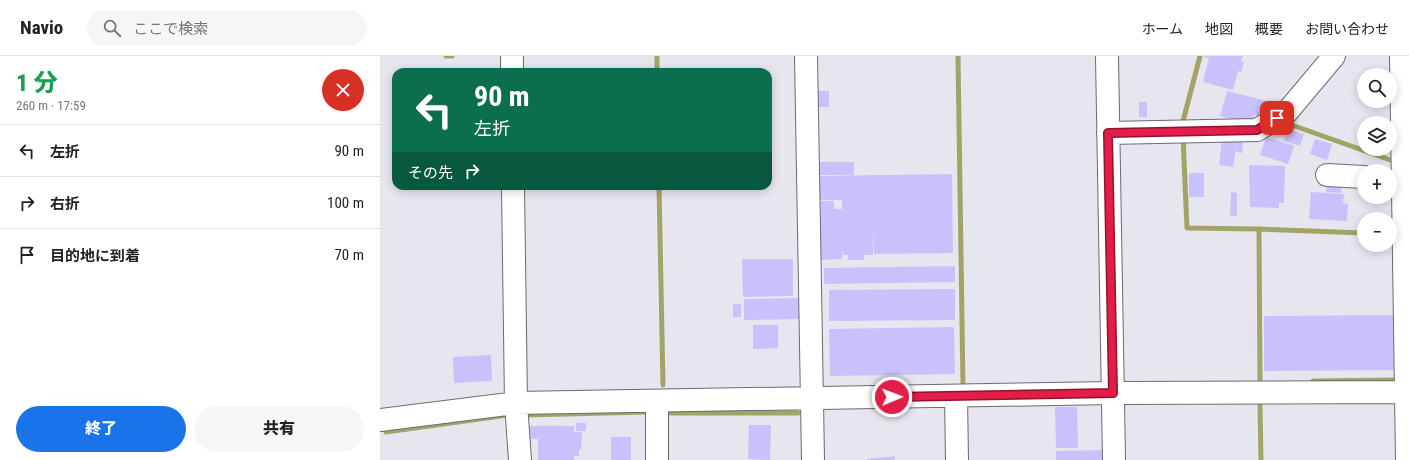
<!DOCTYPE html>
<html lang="ja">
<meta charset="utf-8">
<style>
body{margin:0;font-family:"Roboto Condensed","Noto Sans JP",sans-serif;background:#f6f6f6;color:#222;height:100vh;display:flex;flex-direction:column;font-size:15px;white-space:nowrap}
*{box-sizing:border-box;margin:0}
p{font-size:13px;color:#767676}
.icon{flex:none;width:22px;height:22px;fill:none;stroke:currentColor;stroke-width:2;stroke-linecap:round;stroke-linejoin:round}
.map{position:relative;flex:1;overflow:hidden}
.panel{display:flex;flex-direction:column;background:#fff;width:380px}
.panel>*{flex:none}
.top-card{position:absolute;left:12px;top:12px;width:380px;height:122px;border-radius:12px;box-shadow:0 2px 10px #0003;background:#0b6e4f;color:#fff;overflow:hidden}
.fabs{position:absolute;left:977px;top:12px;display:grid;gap:8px}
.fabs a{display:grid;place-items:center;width:40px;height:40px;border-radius:50%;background:#fff;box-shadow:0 2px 10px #0003;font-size:20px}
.pin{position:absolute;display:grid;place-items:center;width:34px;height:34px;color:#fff;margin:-17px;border-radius:8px;box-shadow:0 2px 6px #0006}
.me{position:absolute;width:44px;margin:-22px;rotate:89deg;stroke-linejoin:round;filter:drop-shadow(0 0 3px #0008)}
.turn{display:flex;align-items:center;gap:14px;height:84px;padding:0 16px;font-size:18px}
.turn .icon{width:52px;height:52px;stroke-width:2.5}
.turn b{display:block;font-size:28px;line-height:34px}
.then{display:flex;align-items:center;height:38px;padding:0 16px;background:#0003;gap:8px;font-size:15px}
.round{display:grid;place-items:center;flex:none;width:42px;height:42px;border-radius:21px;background:#f6f6f6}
.headline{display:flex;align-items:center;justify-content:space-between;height:68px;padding:0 16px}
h1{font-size:24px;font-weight:800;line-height:30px;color:#1e9e55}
.cta{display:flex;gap:8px;margin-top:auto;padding:8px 16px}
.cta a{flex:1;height:46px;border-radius:24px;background:#1a73e8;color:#fff;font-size:16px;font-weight:800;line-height:46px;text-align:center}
.cta a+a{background:#f6f6f6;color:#222}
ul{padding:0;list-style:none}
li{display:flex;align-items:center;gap:12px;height:52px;padding:0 16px;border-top:1px solid #e0e0e0}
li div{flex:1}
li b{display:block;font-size:15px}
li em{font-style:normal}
header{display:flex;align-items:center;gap:24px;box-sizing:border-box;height:56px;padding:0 20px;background:#fff;border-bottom:1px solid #e0e0e0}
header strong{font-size:19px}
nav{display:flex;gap:22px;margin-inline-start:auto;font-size:14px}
.search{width:280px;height:36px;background:#f6f6f6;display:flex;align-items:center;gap:10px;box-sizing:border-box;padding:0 14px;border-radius:22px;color:#767676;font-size:15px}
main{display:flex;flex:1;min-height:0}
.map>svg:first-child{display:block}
</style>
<header>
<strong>Navio</strong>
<div class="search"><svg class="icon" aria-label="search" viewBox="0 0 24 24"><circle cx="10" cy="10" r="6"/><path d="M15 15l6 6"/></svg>ここで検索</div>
<nav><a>ホーム</a><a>地図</a><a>概要</a><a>お問い合わせ</a></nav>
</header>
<main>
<section class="panel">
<div class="headline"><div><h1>1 分</h1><p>260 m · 17:59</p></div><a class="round" style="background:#d93025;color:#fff"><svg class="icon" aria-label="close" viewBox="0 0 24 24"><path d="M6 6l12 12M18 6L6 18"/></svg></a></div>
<ul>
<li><svg class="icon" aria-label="left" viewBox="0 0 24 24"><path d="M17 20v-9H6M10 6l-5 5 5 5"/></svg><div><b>左折</b></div><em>90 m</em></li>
<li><svg class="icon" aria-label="right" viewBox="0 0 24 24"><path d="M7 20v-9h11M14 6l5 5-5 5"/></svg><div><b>右折</b></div><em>100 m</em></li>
<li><svg class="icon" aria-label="arrive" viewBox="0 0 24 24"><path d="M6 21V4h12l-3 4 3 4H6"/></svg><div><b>目的地に到着</b></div><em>70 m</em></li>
</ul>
<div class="cta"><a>終了</a><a>共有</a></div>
</section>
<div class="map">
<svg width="1029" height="404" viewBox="0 0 1029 404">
<rect width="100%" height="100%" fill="#e7e6ef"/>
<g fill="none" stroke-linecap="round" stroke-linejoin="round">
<path stroke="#a2a467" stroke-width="5" d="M66 0H72
M277 0V16
M578 0 583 330
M909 68 1016 106V108
M802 69 820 0
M803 81 807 172 879 173 880 326
M279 130 283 329
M879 173 984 177
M1010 178H1016V176
M933 325 1018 324
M880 349 881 404
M286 357H418
M145 359 266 356
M6 376 128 359"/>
</g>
<path fill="#c9c1fb" d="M822 0H863L861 5 864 6 861 16 858 15 853 34 823 26 829 2Z
M438 35H449V51H438Z
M847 35 895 47 892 58 886 62 874 59 872 68 840 60Z
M759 46H767V61H759Z
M908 73 924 78 920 90 904 85Z
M886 81 914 90 908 108 880 99Z
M842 83 857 85 853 111 839 109Z
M935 83 952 88 947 104 930 98Z
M857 85 863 86 862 97 856 96Z
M438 106H474V119H439Z
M869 109 905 110 904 147H899V152L870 151Z
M809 117H824V141H809Z
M572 118 573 197 494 198 493 172V199H484V204H468V199H463L462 192V203L440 204 441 145H454V153H462V144H440L439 120Z
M947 129 962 130 961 137 946 136Z
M851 136 857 137V160H850Z
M931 136 964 138 963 147 968 148 967 165 929 163Z
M362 203H413V240L363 241Z
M575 210V226L444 228V212Z
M575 233V264L449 265V234Z
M420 242V263L364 264V243Z
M353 248H361V261H353Z
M1017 259 1018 314 884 315V260Z
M373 269H398V292L373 293Z
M574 271 575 318 450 320 449 273Z
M111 299 112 325 74 327 73 301Z
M675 351H697L698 392H676Z
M196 367H206V375H196Z
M369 369H391L390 404 368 403Z
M148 370H194V376H202L201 393H199V400H194V404H158V383H148Z
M231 381H251V404H231Z
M722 394V404H676V395Z
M515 400V404H487V403Z"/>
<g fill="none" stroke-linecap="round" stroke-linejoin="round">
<g stroke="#6b6a72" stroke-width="24">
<path id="minor" d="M132 0V16
M426 0 433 404
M727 0 734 404
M1021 0 1027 404
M728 77 877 74 907 56 954 0
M947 119 984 121
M133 130 136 347 140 404
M576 340 577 404
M277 345V404
M0 364 136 347 733 337 1029 336"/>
</g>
<use href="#minor" stroke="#fff" stroke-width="22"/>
</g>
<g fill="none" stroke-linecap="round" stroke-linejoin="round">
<g stroke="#92132f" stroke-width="10">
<path id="route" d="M512 341 733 337 728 77 877 74 897 62"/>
</g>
<use href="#route" stroke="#e11d48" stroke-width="7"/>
</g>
</svg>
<div class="fabs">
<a><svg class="icon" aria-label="search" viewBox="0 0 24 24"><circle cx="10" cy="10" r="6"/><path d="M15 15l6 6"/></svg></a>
<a><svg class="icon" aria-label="layers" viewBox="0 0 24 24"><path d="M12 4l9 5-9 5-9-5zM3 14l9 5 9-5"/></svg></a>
<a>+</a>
<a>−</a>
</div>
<div class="pin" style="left:897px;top:62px;background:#d93025"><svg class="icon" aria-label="arrive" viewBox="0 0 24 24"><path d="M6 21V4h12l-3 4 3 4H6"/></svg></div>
<svg class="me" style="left:512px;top:341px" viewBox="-20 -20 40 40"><circle r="17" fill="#e11d48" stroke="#fff" stroke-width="3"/><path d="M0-11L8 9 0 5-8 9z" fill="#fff"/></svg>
<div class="top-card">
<div class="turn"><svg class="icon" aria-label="left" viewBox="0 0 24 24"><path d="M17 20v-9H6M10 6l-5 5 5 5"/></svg><div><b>90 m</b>左折</div></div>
<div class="then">その先<svg class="icon" aria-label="right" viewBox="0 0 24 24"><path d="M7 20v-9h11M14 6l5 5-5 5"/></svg></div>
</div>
</div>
</main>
